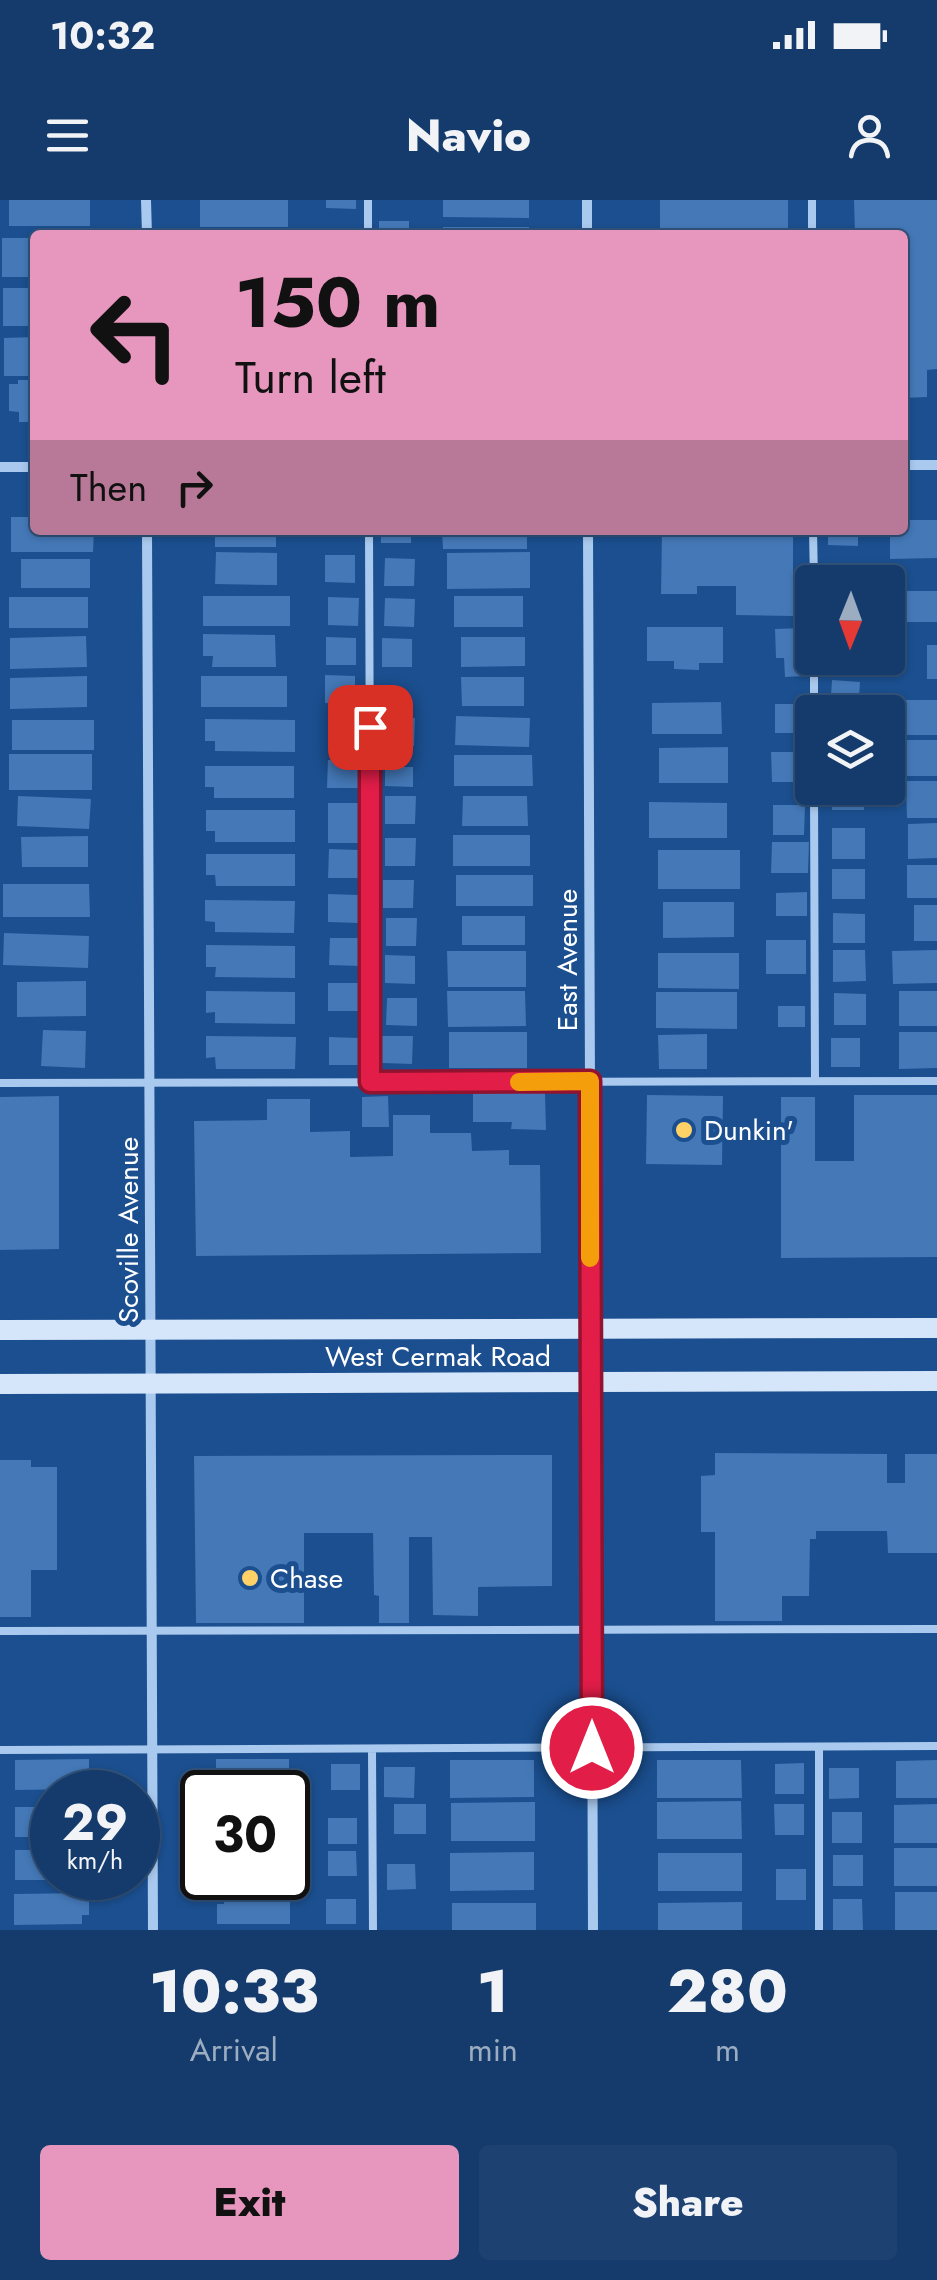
<!DOCTYPE html>
<style>
body{margin:0;font-family:Jost,sans-serif;background:#1d4271;color:#f1f3f6;height:100vh;display:flex;flex-direction:column;font-size:38px;white-space:nowrap}
*{box-sizing:border-box;margin:0}
p{font-size:32px;color:#9dadc1}
.icon{flex:none;width:55px;height:55px;fill:none;stroke:currentColor;stroke-width:2;stroke-linecap:round;stroke-linejoin:round}
.map{position:relative;height:1730px;overflow:hidden}
.drawer{display:flex;flex-direction:column;background:#143b6b;flex:1}
.drawer>*{flex:none}
.guide{position:absolute;left:30px;top:30px;width:878px;height:305px;border-radius:10px;box-shadow:0 2px 8px #0004,0 0 0 2px #33557e;background:#e797bd;color:#111;overflow:hidden}
.needle{width:65px;rotate:181deg}
.tools{position:absolute;left:795px;top:365px;display:grid;gap:20px}
.tools a{display:grid;place-items:center;width:110px;height:110px;border-radius:10px;background:#143b6b;box-shadow:0 2px 8px #0004,0 0 0 2px #33557e;font-size:50px}
.speed{position:absolute;left:30px;top:1570px;display:flex;gap:20px;font-size:50px;font-weight:700;text-align:center}
.speed>*{display:grid;place-content:center;width:130px;height:130px;border-radius:50%;background:#143b6b;box-shadow:0 2px 8px #0004,0 0 0 2px #33557e;line-height:1}
.speed small{font-size:25px;font-weight:400}
.speed .limit{border:5px solid #111;border-radius:15px;background:#fff;color:#111}
.pin{position:absolute;display:grid;place-items:center;width:85px;height:85px;color:#fff;margin:-42px;border-radius:20px;box-shadow:0 5px 15px #0006}
.me{position:absolute;width:110px;margin:-55px;rotate:0deg;stroke-linejoin:round;filter:drop-shadow(0 0 8px #0008)}
.turn{display:flex;align-items:center;gap:35px;height:210px;padding:0 40px;font-size:45px}
.turn .icon{width:130px;height:130px;stroke-width:2.5}
.turn b{display:block;font-size:70px;line-height:85px}
.then{display:flex;align-items:center;height:95px;padding:0 40px;background:#0003;gap:20px;font-size:38px}
.eta{display:flex;justify-content:space-evenly;align-items:center;height:170px;text-align:center}
.eta b{font-size:60px;font-weight:800;line-height:70px}
.action{display:flex;gap:20px;margin-top:auto;padding:20px 40px}
.action a{flex:1;height:115px;border-radius:10px;background:#e797bd;color:#111;font-size:40px;font-weight:800;line-height:115px;text-align:center}
.action a+a{background:#1d4271;color:#f1f3f6}
.status{display:flex;justify-content:space-between;align-items:center;height:70px;padding:0 50px;background:#143b6b;direction:ltr}
.status svg{height:28px;fill:currentColor}
header{display:flex;justify-content:space-between;align-items:center;height:130px;padding:0 40px;background:#143b6b;font-size:45px;font-weight:800}
.map>svg:first-child{display:block}
</style>
<div class="status"><b>10:32</b><svg viewBox="0 0 49 12"><path d="M0 12V9h3v3zM5 12V6h3v6zM10 12V3h3v9zM15 12V0h3v12zM26 1h20v11H26zM47 4h2v5h-2z"/></svg></div>
<header><svg class="icon" aria-label="menu" viewBox="0 0 24 24"><path d="M4 6h16M4 12h16M4 18h16"/></svg>Navio<svg class="icon" aria-label="person" viewBox="0 0 24 24"><circle cx="12" cy="8" r="4"/><path d="M4 21q1-7 8-7t8 7"/></svg></header>
<div class="map">
<svg width="937" height="1730" viewBox="0 0 937 1730">
<rect width="100%" height="100%" fill="#1b4f8f"/>
<path fill="#4478b7" d="M9 0H90V26H9Z
M200 0H288V27H200Z
M326 0H356V9L326 8Z
M443 0H529V18L443 17Z
M660 0H788V35H660Z
M854 0H937V169L927 170V197L902 198V35H855Z
M379 21H409V35H379Z
M443 27H529V35H443Z
M2 38H35V77H2Z
M3 88H35V126H3Z
M35 137V176H4V138Z
M18 180H35V222H19V212L9 211V184H18Z
M11 317H35V330H94L93 352H11Z
M902 320H937V358L890 359V330H902Z
M215 330H276V347H215Z
M381 330H411V343H381Z
M442 330H527V349H443Z
M662 330H793V416L736 415V386H697V394H661Z
M828 330H858V346L828 345Z
M216 352 277 353V385L215 384Z
M530 352V388L447 389V353Z
M325 355H355V383L325 382Z
M385 358 415 359 414 386H384Z
M21 359H90V388H21Z
M902 391H937V422H902Z
M203 396H290V426H203Z
M454 396H523V427H454Z
M9 397H88V428H9Z
M328 397 359 398 358 426 328 425Z
M385 398 415 399 414 427 384 426Z
M647 427H723V463H699V470L674 469V461H647Z
M803 428 804 476 785 477 784 458H776L775 429Z
M203 434 275 435 276 467H212L213 456H203Z
M86 436 87 467 10 469V438Z
M326 437 356 438V465H326Z
M461 437H525V466L461 467Z
M382 438 412 439V467H382Z
M927 445H937V479H927Z
M325 475 355 476V504L325 503Z
M87 476V507L10 509V478Z
M201 476H287V507H201Z
M461 477H524V506H462Z
M832 480 860 482 858 512H830Z
M900 500H937V535H900Z
M721 502 722 534H652V503Z
M775 504H804V533H775Z
M329 514H360L359 542 329 541Z
M456 516 530 518 529 547 455 545Z
M384 518H415L414 546H384Z
M205 519 295 520V552L215 551V541H205Z
M12 520H94V550H12Z
M901 540H937V576H901Z
M728 547V583H659V548Z
M771 552H804L805 582H772Z
M9 554H92V590H9Z
M454 555H532L533 586H454Z
M328 560H358V588H327Z
M205 566H294V598H214V587H205Z
M385 567H413V587L385 586Z
M906 581H937V618H907Z
M832 588H864V610H832Z
M18 596 91 599 89 629 17 626Z
M385 596H416L415 624H385Z
M463 596H527L528 626H462Z
M649 602 727 603V638H649Z
M328 603H360V643H328Z
M773 605H805L804 635H773Z
M206 610H295V642H215V631H206Z
M937 623V658L908 659V624Z
M832 628H865V659H832Z
M453 635H530V666H453Z
M88 636V667H22L21 637Z
M385 638H416L415 666H385Z
M772 642H809L808 673H771Z
M329 649 359 650 358 678H328Z
M658 650H740V689H658Z
M206 654H295V686H216L215 675H206Z
M907 665H937V698H907Z
M832 669H865V699H832Z
M456 675H533V706H456Z
M383 680H414L413 708H383Z
M3 684H89L90 717H3Z
M807 692V716H776V693Z
M328 694 358 695V723L328 722Z
M205 700 295 701 294 733 215 732V722L205 721Z
M663 702H734V737L663 738Z
M914 705H937V741H914Z
M833 713 865 714V743H833Z
M462 716H525V745H462Z
M386 718H417L416 746H386Z
M4 733 89 736 88 768 3 765Z
M330 738H360V766L329 765Z
M766 740H806V774H766Z
M206 745 295 746V778L215 777 216 767H206Z
M833 750H865L866 781 833 782Z
M937 750V783L893 784 892 751Z
M447 751H526V787H448Z
M658 753H739V789L658 788Z
M385 755 415 756V784L385 783Z
M86 781V816L17 817V782Z
M328 783H359L358 811H328Z
M206 791 295 792V824L215 823V812L206 813Z
M447 791H525L526 826 448 827Z
M899 791H937V826H899Z
M656 792H737V829L656 828Z
M834 793 866 794V825H834Z
M387 798H417V826L386 825Z
M778 806H805V827H778Z
M43 830 86 831 85 868 41 866Z
M449 832H527V868H449Z
M899 832H937V868L899 869Z
M707 834V869H659L658 835Z
M206 836 296 837 295 869H216L215 857 206 858Z
M382 836H413L412 864 382 863Z
M329 837 359 838V865H329Z
M831 838H860V867H831Z
M473 893H545L546 930 511 929 512 922H473Z
M647 895 723 896 722 965 646 964Z
M854 895H937V1057L781 1058V897H815V961H854Z
M59 896V1049L0 1050V897Z
M388 896 389 927H362V897Z
M267 899H310V932L350 931V957L393 956V915H430V933H471L472 951 509 950V965H540L541 1053 196 1056 194 921 267 920Z
M715 1253 887 1254V1283H905V1254H937V1353H888L887 1331H816V1339H810L809 1396H782V1421H715V1332H701V1276L715 1275Z
M552 1255V1386L478 1387V1416L433 1415 432 1337H409V1423H379V1396L374 1395 373 1333H304V1423H196L194 1256Z
M0 1260H31V1267H57V1370H31V1417H0Z
M89 1559V1580H82L83 1589 15 1590V1560Z
M216 1559H289V1588L224 1589V1579H216Z
M450 1560H534V1597L450 1598Z
M657 1560H741L742 1598H657Z
M937 1560V1598H896V1561Z
M804 1563V1594H775V1564Z
M331 1564H360V1590H331Z
M384 1567H415L414 1598 384 1597Z
M829 1568H859V1598L829 1599Z
M741 1601 742 1639H657V1602Z
M535 1602V1641H451V1603Z
M394 1604H426V1634H394Z
M774 1604H804V1635H775Z
M937 1604V1643H894V1605Z
M15 1607H52V1637H15Z
M832 1612H862V1643H832Z
M328 1618H357V1644H328Z
M894 1648H937V1686H894Z
M15 1650H52V1680H15Z
M328 1651H356L357 1676H328Z
M534 1652V1690L450 1691V1653Z
M658 1653H742V1691H658Z
M833 1655H863V1686H833Z
M387 1664H415L416 1689 387 1690Z
M776 1669H806V1700H776Z
M895 1692H937V1730H895Z
M89 1693V1715H82V1724L14 1725V1694Z
M224 1694H290V1724H217V1704H224Z
M326 1699H356V1724H326Z
M833 1699H862L863 1730H833Z
M742 1702V1730H658V1703Z
M452 1703H536V1730H452Z"/>
<g fill="none" stroke-linecap="round" stroke-linejoin="round">
<path stroke="#a9c9ee" stroke-width="8" d="M368 0V35
M812 0V35
M369 330 371 882
M813 330 814 382
M814 458V512
M814 588 815 881
M0 883 937 881
M0 1431 937 1429
M0 1550 937 1546
M372 1550 373 1730
M819 1730V1547"/>
<path stroke="#a9c9ee" stroke-width="10" d="M146 0 147 35
M587 0V35
M902 265H937
M0 267H35
M147 330 153 1730
M588 330 593 1730"/>
<path stroke="#d6e6fa" stroke-width="20" d="M0 1130 937 1128
M0 1184 937 1181"/>
</g>
<g fill="none" stroke-linecap="round" stroke-linejoin="round">
<g stroke="#92132f" stroke-width="25">
<path id="route" d="M370 527V882L590 881 592 1548"/>
</g>
<use href="#route" stroke="#e11d48" stroke-width="18"/>
<path stroke="#f59e0b" stroke-width="18" d="M519 882 590 881V1058"/>
</g>
<g fill="#ffd166" stroke="#1b4f8f" stroke-width="4">
<circle cx="684" cy="930" r="10"/>
<circle cx="250" cy="1378" r="10"/>
</g>
<g text-anchor="middle" dominant-baseline="central" stroke-width="10" stroke-linejoin="round" paint-order="stroke">
<g font-size="28" fill="#fff" stroke="#1b4f8f">
<text transform="translate(567 760) rotate(-90)">East Avenue</text>
<text transform="translate(128 1030) rotate(-90)">Scoville Avenue</text>
<text x="438" y="1156">West Cermak Road</text>
</g>
<g font-size="28" fill="#fff" stroke="#1b4f8f" text-anchor="start">
<text x="704" y="930">Dunkin'</text>
<text x="270" y="1378">Chase</text>
</g>
</g>
</svg>
<div class="tools">
<a><svg class="needle" viewBox="-14 -14 28 28"><path d="M0-13l5 13h-10z" fill="#e53935"/><path d="M0 13l5-13h-10z" fill="#9dadc1"/></svg></a>
<a><svg class="icon" aria-label="layers" viewBox="0 0 24 24"><path d="M12 4l9 5-9 5-9-5zM3 14l9 5 9-5"/></svg></a>
</div>
<div class="speed"><div>29<small>km/h</small></div><div class="limit">30</div></div>
<div class="pin" style="left:370px;top:527px;background:#d93025"><svg class="icon" aria-label="arrive" viewBox="0 0 24 24"><path d="M6 21V4h12l-3 4 3 4H6"/></svg></div>
<svg class="me" style="left:592px;top:1548px" viewBox="-20 -20 40 40"><circle r="17" fill="#e11d48" stroke="#fff" stroke-width="3"/><path d="M0-11L8 9 0 5-8 9z" fill="#fff"/></svg>
<div class="guide">
<div class="turn"><svg class="icon" aria-label="left" viewBox="0 0 24 24"><path d="M17 20v-9H6M10 6l-5 5 5 5"/></svg><div><b>150 m</b>Turn left</div></div>
<div class="then">Then<svg class="icon" aria-label="right" viewBox="0 0 24 24"><path d="M7 20v-9h11M14 6l5 5-5 5"/></svg></div>
</div>
</div>
<section class="drawer">
<div class="eta">
<div><b>10:33</b><p>Arrival</p></div>
<div><b>1</b><p>min</p></div>
<div><b>280</b><p>m</p></div>
</div>
<div class="action"><a>Exit</a><a>Share</a></div>
</section>
